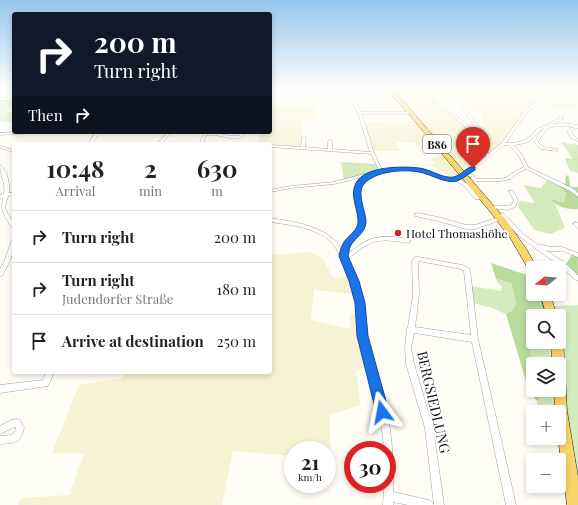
<!DOCTYPE html>
<meta charset="utf-8">
<style>
body{margin:0;font-family:"Playfair Display",serif;background:#f6f6f6;color:#222;height:100vh;display:flex;flex-direction:column;font-size:15px;white-space:nowrap}
*{box-sizing:border-box;margin:0}
p{font-size:13px;color:#767676}
.icon{flex:none;width:22px;height:22px;fill:none;stroke:currentColor;stroke-width:2;stroke-linecap:round;stroke-linejoin:round}
.map{position:relative;flex:1;overflow:hidden}
.details{position:absolute;left:12px;top:142px;width:260px;height:232px;display:flex;flex-direction:column;background:#fff;border-radius:4px;box-shadow:0 2px 6px #0003}
.details>*{flex:none}
.banner{position:absolute;left:12px;top:12px;width:260px;height:122px;border-radius:4px;box-shadow:0 2px 6px #0003;background:#111827;color:#fff;overflow:hidden}
.needle{width:26px;rotate:253deg}
.tools{position:absolute;left:526px;top:261px;display:grid;gap:8px}
.tools a{display:grid;place-items:center;width:40px;height:40px;border-radius:4px;background:#fff;box-shadow:0 2px 6px #0003;font-size:20px}
.speed{position:absolute;left:284px;top:441px;display:flex;gap:8px;font-size:20px;font-weight:700;text-align:center}
.speed>*{display:grid;place-content:center;width:52px;height:52px;border-radius:50%;background:#fff;box-shadow:0 2px 6px #0003;line-height:1}
.speed small{font-size:10px;font-weight:400}
.speed .limit{border:6px solid #d22;background:#fff;color:#111}
.pin{position:absolute;display:grid;place-items:center;width:34px;height:34px;color:#fff;margin:-41px -17px;border-radius:50% 50% 50% 0;rotate:-45deg;box-shadow:0 0 4px #0007}
.pin .icon{rotate:45deg}
.me{position:absolute;width:44px;margin:-22px;rotate:347deg;stroke-linejoin:round;filter:drop-shadow(0 0 3px #0008)}
.turn{display:flex;align-items:center;gap:14px;height:84px;padding:0 16px;font-size:18px}
.turn .icon{width:52px;height:52px;stroke-width:2.5}
.turn b{display:block;font-size:28px;line-height:34px}
.then{display:flex;align-items:center;height:38px;padding:0 16px;background:#0003;gap:8px;font-size:15px}
.eta{display:flex;justify-content:space-evenly;align-items:center;height:68px;text-align:center}
.eta b{font-size:24px;font-weight:700;line-height:28px}
ul{padding:0;list-style:none}
li{display:flex;align-items:center;gap:12px;height:52px;padding:0 16px;border-top:1px solid #e0e0e0}
li div{flex:1}
li b{display:block;font-size:15px}
li em{font-style:normal}
.map>svg:first-child{display:block}
</style>
<div class="map">
<svg width="578" height="505" viewBox="0 0 578 505">
<rect width="100%" height="100%" fill="#fffdf5"/>
<path fill="#f6f3d4" fill-rule="evenodd" d="M390 89H538L551 92 545 94 538 102 522 114 517 124 500 144 466 171 454 161ZM439 97H452L464 111 481 112 482 127 477 129 479 136H477L436 100 435 99Z
M554 94H578V112L574 109 561 110 547 105 549 102 548 100Z
M285 105H308L310 107H316V118L303 119 301 147 258 144 260 132H270V106Z
M414 121 440 151 458 175 445 174 435 167H432L431 165 434 163 431 158 437 156 429 148H421L418 143 398 142 396 143 400 151H373L362 122Z
M310 252 322 258 334 279 348 276 354 294 314 290 311 320 349 329 350 313 358 316 360 342 368 366 357 370 360 405 329 415 331 454H327V450H293V456L233 451 222 505H18L21 498 69 495 84 454 52 453 79 385 122 378 125 372H270V255Z"/>
<path fill="#d5ebbd" d="M0 100H14V106L6 112H14V122L0 121Z
M561 142 578 145V173L570 171 565 158 573 159Z
M341 162 375 164 378 169V172L344 181Z
M547 180 557 185 566 193 564 203 550 199 556 206 565 228 550 234 534 230 518 206 519 201 535 203 523 185 541 188Z
M496 279 511 283 516 303 513 310 506 314 489 307 473 303 471 286 501 291 502 287 497 282Z
M578 305V484L566 412 559 316H557L555 306Z
M533 324V342H541L550 348 551 364H534L526 335Z
M541 390H553L555 412H538L537 401 542 395Z"/>
<path fill="#b9dc9c" d="M566 175 569 177 570 187H578V209C569 210 557 207 551 200L552 199 564 203 566 193 557 185 558 183 565 184Z
M572 255 578 257V276L566 264Z
M491 263 533 277V294H541L545 316H533V324L526 335 534 364 533 390H541L542 395 537 401 529 391 506 314 513 310 516 303 511 283 496 279Z"/>
<g fill="none" stroke-linecap="round" stroke-linejoin="round">
<g stroke="#444" stroke-width="0.5">
<path id="minor" d="M331 89H352L353 96 361 112H410L412 113 410 114H362L374 153 382 170C395 168 407 167 420 169 430 171 446 180 455 177 464 175 479 162 486 156 480 149 478 141 472 134 461 122 448 112 435 102H432V100H437L465 123 477 136 476 128 466 114 469 113 480 128 482 142 488 154 502 143 523 113 545 94 563 90 578 92V94L563 92 547 96 525 115 506 143H515L524 140 531 136 537 129 547 125 561 117 564 118 553 124 563 123 578 125V128L572 130 571 131 574 136 578 139V141L571 138 567 131 570 128 575 127 563 126 550 127 542 135 538 142 543 147 557 149V151L541 149 534 142 544 128C539 131 537 134 533 138 528 143 521 144 514 145L522 155 528 167 574 189 578 193V197L570 191 526 169 519 172 511 179 501 181H476L467 175 459 179 468 184 478 196 484 197V199H475L464 186 455 180 444 179 419 171 400 170 381 172 373 174V176L362 184 360 190V202L365 223 361 232 349 244 346 255C370 236 378 234 408 239L411 241 408 243C377 238 372 239 348 259 355 273 361 288 363 303 365 317 365 331 368 345 373 368 382 390 387 413 393 439 393 466 393 492L429 500 432 502 434 505H408L393 502V505H383L384 484H387V450H384C382 415 370 383 362 349 359 334 359 319 357 304 355 287 348 270 340 256 338 252 336 247 332 243 316 227 291 225 270 222V218C296 222 327 226 342 249L345 242 357 230 359 223 356 202V190L358 182 367 176 334 184 291 188 270 192V190L291 186 334 182 379 170 371 154 270 147V145L301 147 302 137 304 136 306 137 305 147 328 149V141L330 140 332 141V149L370 152 358 113 349 96V91L333 90ZM504 145H509C516 152 521 158 524 167L516 171 507 177 501 179H477L470 173Z
M0 98H14V100H0Z
M16 132H38L36 133 0 135V133Z
M96 132H100L92 144H88Z
M168 132H172L161 144H157Z
M215 132H219V133C225 136 232 136 239 136L240 132H244L242 137 240 138H228L216 135H206L203 144H199L204 133H215Z
M0 146 14 150V152L0 148Z
M0 165C8 171 10 184 9 193L14 192V195L8 196 6 203 5 208 8 214 14 223V229L12 228C5 217 0 211 3 198L0 199V195L4 194C6 182 0 176 0 165Z
M509 191H513L518 200 515 207 507 210 492 208V207C496 204 505 207 511 205L514 200 509 192Z
M417 213 438 217 466 225H475L499 217 502 219 501 220 475 229H466L438 221 415 216V214Z
M502 213 504 214 523 234 538 245 540 244 550 247H562L578 253V257L562 251H550L546 250 565 263 578 275V280H576L561 267 519 236 500 216V214Z
M576 222 578 223V228L576 227 573 224Z
M14 240C14 255 9 263 2 276H0V269L4 262 11 242Z
M416 257H418L462 265 469 268 470 270 478 339 516 505H506L472 342 414 333 411 348 414 364 433 428 444 505H434L425 428 406 364 405 348 407 330V329L408 327 413 295 412 261ZM419 261 461 269 464 271 471 335 415 327 419 295 418 262Z
M46 372H54L48 386 0 393V385L43 380Z
M17 419 20 420 24 427C21 444 15 443 0 444V436L12 435 15 431 16 428 15 427 12 428 0 434V426L11 420Z"/>
</g>
<g stroke="#222" stroke-width="1">
<path id="primary" d="M386 89H391L404 102 506 220 527 250 537 268H533V273L530 272 511 239 488 209 407 112Z
M540 294H550L557 316H547Z
M559 337C565 343 565 361 562 368L559 369 563 371 565 375 567 411 578 477V505H567L558 438 559 412 555 411 554 390H559V364H552L551 342H559Z"/>
</g>
<use href="#minor" fill="#fff" fill-rule="evenodd"/>
<use href="#primary" fill="#f9d66b" fill-rule="evenodd"/>
</g>
<linearGradient id="sky" x2="0" y2="1"><stop stop-color="#95c6ee"/><stop offset="0.56" stop-color="#fffefa"/><stop offset="1" stop-color="#fffefa" stop-opacity="0"/></linearGradient>
<rect width="578" height="160" fill="url(#sky)"/>
<path fill="#1a73e8" stroke="#114b97" d="M473 166 475 167V170C470 173 463 179 457 181 445 184 431 174 419 172 404 169 375 171 364 184 356 193 366 211 366 222 366 232 356 237 351 245 349 248 349 253 348 256L359 281 365 303 368 336 389 412 387 417 382 419 378 417 376 412 357 336 355 303 349 281 339 256C340 252 341 246 344 242 348 236 357 231 358 223 359 210 349 196 356 183 365 166 402 166 419 168 430 169 443 179 454 177 461 175 466 168 473 166Z"/>
<circle fill="#c4262e" stroke="#fff" stroke-width="1.5" cx="398" cy="233" r="4"/>
<g text-anchor="middle" dominant-baseline="central" stroke-width="4" stroke-linejoin="round" paint-order="stroke">
<rect fill="#fff" stroke="#585858" stroke-width="1" x="423" y="135" width="28" height="18" rx="3"/>
<g font-size="11" font-weight="bold" fill="#111">
<text x="437" y="144">B86</text>
</g>
<g font-size="12" fill="#111" stroke="#fff" text-anchor="start">
<text x="406" y="233">Hotel Thomashöhe</text>
</g>
<g font-size="14" fill="#111" stroke="#fff">
<text transform="translate(434 402) rotate(77)">BERGSIEDLUNG</text>
</g>
</g>
</svg>
<div class="tools">
<a><svg class="needle" viewBox="-14 -14 28 28"><path d="M0-13l5 13h-10z" fill="#e53935"/><path d="M0 13l5-13h-10z" fill="#767676"/></svg></a>
<a><svg class="icon" aria-label="search" viewBox="0 0 24 24"><circle cx="10" cy="10" r="6"/><path d="M15 15l6 6"/></svg></a>
<a><svg class="icon" aria-label="layers" viewBox="0 0 24 24"><path d="M12 4l9 5-9 5-9-5zM3 14l9 5 9-5"/></svg></a>
<a>+</a>
<a>−</a>
</div>
<div class="speed"><div>21<small>km/h</small></div><div class="limit">30</div></div>
<div class="pin" style="left:473px;top:168px;background:#d93025"><svg class="icon" aria-label="arrive" viewBox="0 0 24 24"><path d="M6 21V4h12l-3 4 3 4H6"/></svg></div>
<svg class="me" style="left:382px;top:412px" viewBox="-20 -20 40 40"><path d="M0-17L14 15 0 8-14 15z" fill="#1a73e8" stroke="#fff" stroke-width="4"/></svg>
<div class="banner">
<div class="turn"><svg class="icon" aria-label="right" viewBox="0 0 24 24"><path d="M7 20v-9h11M14 6l5 5-5 5"/></svg><div><b>200 m</b>Turn right</div></div>
<div class="then">Then<svg class="icon" aria-label="right" viewBox="0 0 24 24"><path d="M7 20v-9h11M14 6l5 5-5 5"/></svg></div>
</div>
<section class="details">
<div class="eta">
<div><b>10:48</b><p>Arrival</p></div>
<div><b>2</b><p>min</p></div>
<div><b>630</b><p>m</p></div>
</div>
<ul>
<li><svg class="icon" aria-label="right" viewBox="0 0 24 24"><path d="M7 20v-9h11M14 6l5 5-5 5"/></svg><div><b>Turn right</b></div><em>200 m</em></li>
<li><svg class="icon" aria-label="right" viewBox="0 0 24 24"><path d="M7 20v-9h11M14 6l5 5-5 5"/></svg><div><b>Turn right</b><p>Judendorfer Straße</p></div><em>180 m</em></li>
<li><svg class="icon" aria-label="arrive" viewBox="0 0 24 24"><path d="M6 21V4h12l-3 4 3 4H6"/></svg><div><b>Arrive at destination</b></div><em>250 m</em></li>
</ul>
</section>
</div>
